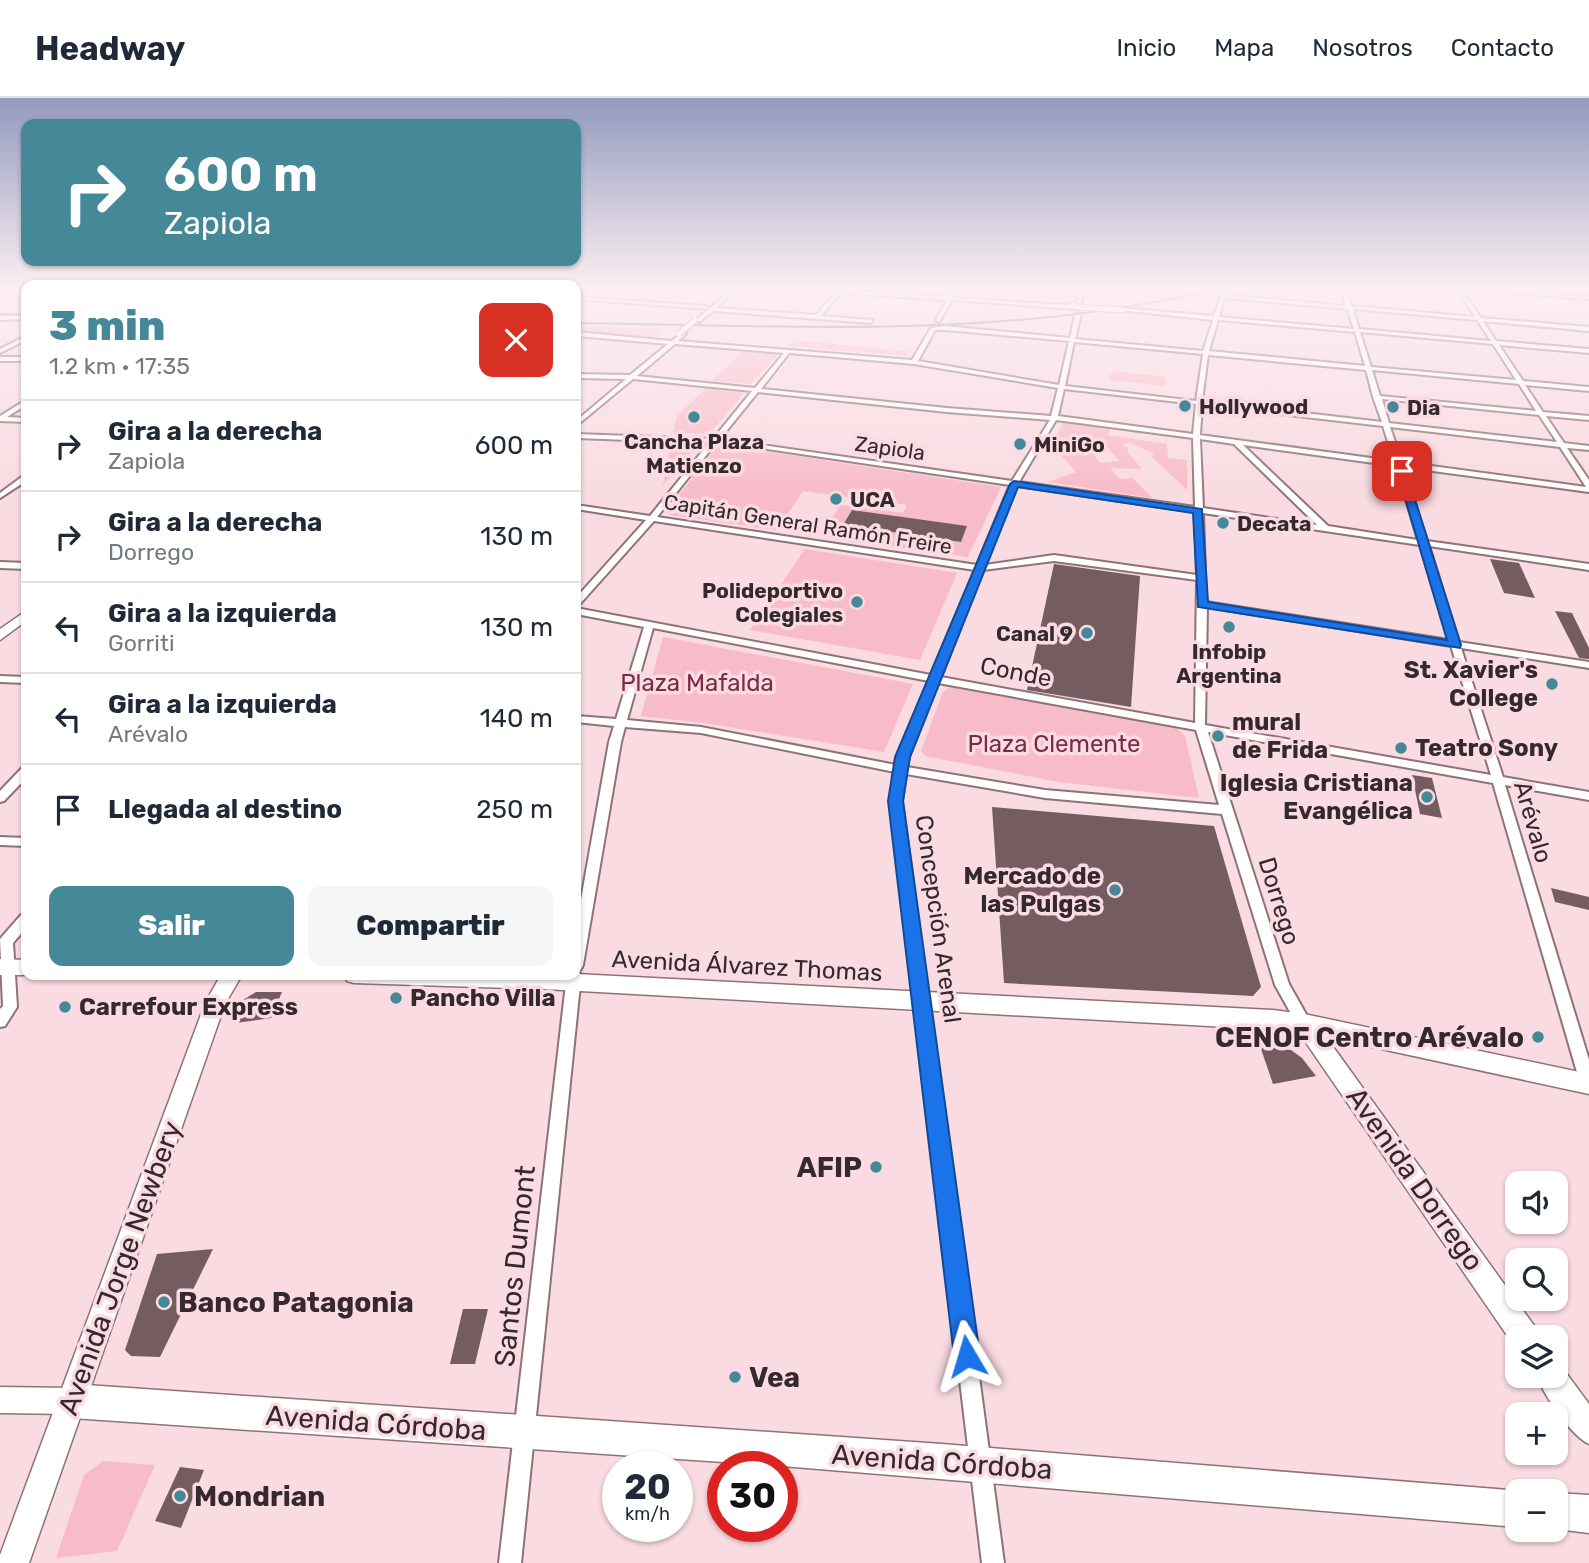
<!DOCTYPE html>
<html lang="es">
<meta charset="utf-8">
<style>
body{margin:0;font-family:Rubik,sans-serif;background:#f6f6f7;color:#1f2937;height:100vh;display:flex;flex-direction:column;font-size:26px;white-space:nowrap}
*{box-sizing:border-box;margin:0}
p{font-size:23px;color:#747a83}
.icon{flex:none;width:38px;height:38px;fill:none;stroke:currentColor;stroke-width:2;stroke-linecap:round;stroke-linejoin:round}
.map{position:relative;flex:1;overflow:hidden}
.sheet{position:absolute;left:21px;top:182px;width:560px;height:700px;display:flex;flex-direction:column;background:#fff;border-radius:14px;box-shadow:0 2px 5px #0004}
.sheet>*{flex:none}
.banner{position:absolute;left:21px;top:21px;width:560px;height:147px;border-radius:14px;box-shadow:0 2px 5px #0004;background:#458998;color:#fff;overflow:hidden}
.tools{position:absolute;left:1505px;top:1073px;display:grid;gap:14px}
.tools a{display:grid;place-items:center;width:63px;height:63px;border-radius:14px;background:#fff;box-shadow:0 2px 5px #0004;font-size:35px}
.speed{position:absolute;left:602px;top:1353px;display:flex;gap:14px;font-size:35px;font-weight:700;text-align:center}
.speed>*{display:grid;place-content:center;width:91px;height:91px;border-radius:50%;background:#fff;box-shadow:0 2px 5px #0004;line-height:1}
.speed small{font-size:18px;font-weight:400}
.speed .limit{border:10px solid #d22;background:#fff;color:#111}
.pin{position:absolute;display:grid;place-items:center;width:60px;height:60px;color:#fff;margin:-30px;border-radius:14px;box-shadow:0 4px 10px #0006}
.me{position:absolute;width:77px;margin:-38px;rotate:353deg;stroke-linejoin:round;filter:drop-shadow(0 0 5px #0008)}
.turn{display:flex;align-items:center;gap:24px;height:147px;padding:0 28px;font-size:32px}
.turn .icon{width:91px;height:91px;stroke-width:2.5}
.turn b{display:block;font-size:49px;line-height:60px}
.round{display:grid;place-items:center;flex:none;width:74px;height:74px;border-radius:14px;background:#f6f6f7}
.summary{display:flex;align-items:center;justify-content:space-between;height:119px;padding:0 28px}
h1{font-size:42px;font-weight:800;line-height:52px;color:#458998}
.button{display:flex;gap:14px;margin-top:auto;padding:14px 28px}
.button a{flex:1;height:80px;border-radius:14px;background:#458998;color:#fff;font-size:28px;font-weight:800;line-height:80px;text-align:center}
.button a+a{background:#f6f6f7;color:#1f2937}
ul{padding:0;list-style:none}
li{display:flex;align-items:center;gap:21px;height:91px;padding:0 28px;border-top:2px solid #e0e1e3}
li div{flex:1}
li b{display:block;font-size:26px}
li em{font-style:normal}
header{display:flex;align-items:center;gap:42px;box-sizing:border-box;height:98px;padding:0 35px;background:#fff;border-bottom:2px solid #e0e1e3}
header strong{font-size:33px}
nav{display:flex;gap:38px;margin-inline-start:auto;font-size:24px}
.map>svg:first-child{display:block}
</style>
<header>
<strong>Headway</strong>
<nav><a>Inicio</a><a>Mapa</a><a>Nosotros</a><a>Contacto</a></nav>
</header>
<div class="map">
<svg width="1589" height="1465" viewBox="0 0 1589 1465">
<rect width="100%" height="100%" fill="#f9dbe1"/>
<path fill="#f8bbc9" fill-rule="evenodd" d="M576 228 663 231 653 239 576 233Z
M795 242 902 253H910L906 258 788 248Z
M746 251 779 256 751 286 712 283Z
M1112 273 1165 279V288L1109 282Z
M706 290 744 295 710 335 673 336 677 318Z
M1063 325 1110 331 1108 337 1167 346 1168 360 1187 362V392L1151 358 1155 356 1129 344 1122 347 1128 349V355L1142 371 1110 370 1120 381 1133 380 1152 400 1048 384 1076 374 1061 357 1048 355ZM1099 341 1120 363 1101 365 1081 343Z
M671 345 696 348 662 388 664 382Z
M724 347 1001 389 968 459 821 438 840 407 903 415 907 407 803 393 777 432 670 417 666 414 717 348ZM843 427 967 429 960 444Z
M805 451 957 475 920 562 750 532Z
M663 539 913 586 884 654 704 625 641 618Z
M950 589 1175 629 1185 638 1199 700 1059 684 925 658 921 653 943 594Z
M103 1363 155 1367 117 1453 56 1460 84 1377Z"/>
<path fill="#755c61" d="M852 412 967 428 961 444 843 427Z
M1490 461 1519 465 1535 500 1504 495Z
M1054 466 1140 478 1131 609 1027 592Z
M1555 513 1572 515 1589 550V561L1579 560Z
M1412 677 1432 680 1442 720 1420 716Z
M992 709 1214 728 1261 889 1253 898 1004 885Z
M1551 790 1589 799V812L1555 804Z
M256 894H282L271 920 236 925 243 902Z
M1260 948 1291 952 1302 960 1316 978 1273 986Z
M213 1151 160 1259 131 1258 125 1252 157 1156Z
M463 1211H488L475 1266H450Z
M180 1369 204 1372 181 1430 155 1423Z"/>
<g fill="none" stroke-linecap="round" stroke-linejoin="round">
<g stroke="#8d7378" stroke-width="4">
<path id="minor" d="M731 192H736L716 210 816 217 835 195 814 192H842L949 199 953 192H957L953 200 1065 207 1077 204 1080 192H1084L1081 205 1074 207 1078 208 1076 211 952 202 939 224 936 222 947 202 840 195 821 218 873 222 871 225 713 213 699 224 697 221 709 211 576 201V199L707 208 709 211Z
M1223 192 1226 193 1225 197 1346 208 1342 192H1346L1352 208 1475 219 1458 192H1462L1481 220 1589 229V233L1483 223 1496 243 1589 251V255L1499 247 1523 283 1589 289V293L1525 287 1543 314 1589 318V322L1546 318 1564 345 1589 348V352L1567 350 1589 382V394L1403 369 1427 443 1589 466V472L1429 448 1459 544 1589 564V570L1461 550 1503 679 1589 694V702L1505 687 1589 962V995L1583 993 1581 988 1493 685 1208 634 1289 886 1311 925 1309 930 1304 931 1299 930 1275 887 1222 716 1045 700 906 676 902 703 1004 1465H982L890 703 895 674 701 635 625 629 621 644 583 867 581 871 577 872 581 877 521 1465H499L567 877H576V830L609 644 614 628 576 624V618L616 621 644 529 576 516V510L931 577 975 472 654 423 579 507 576 508V500L646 422 576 411V407L650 418 709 345 576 340V336L713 341 752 293 633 281 576 328V323L626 281 576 280V276L630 277 668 246 576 238V234L672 243 683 234 686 236 678 243 912 262 931 230 945 228 1070 240 1075 217 1078 215 1081 217 1075 241 1203 253 1213 222 1119 212 1122 210 1214 218ZM1224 200 1347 211 1354 231 1219 219ZM1353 211 1477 222 1491 243 1359 231ZM1218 222 1355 234 1365 268 1209 253ZM935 232H945L1069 243 1059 287 918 263ZM1360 234 1493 246 1516 282 1371 269ZM1074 244 1203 256 1196 303 1065 288ZM675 246 784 255 755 290 637 278ZM789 255 914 266 1058 290 1051 318 947 310 761 291ZM1208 257 1366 272 1373 299 1382 324 1202 303ZM1372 272 1519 286 1536 313 1380 298ZM1064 291 1196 306 1193 336 1058 318ZM758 294 947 314 1050 322 1012 383 720 341ZM1382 301 1539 317 1557 344 1389 325ZM1202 307 1383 328 1394 363 1200 337ZM1056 322 1193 340 1195 409 1019 384ZM1390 329 1560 349 1586 389 1402 364ZM1200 341 1234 346 1317 427 1203 410ZM716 345 733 346 1010 387 977 467 657 419ZM1243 347 1396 368 1418 442 1328 428ZM1017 388 1195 414 1197 477 1054 457 985 467ZM1203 415 1420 447 1449 542 1206 504ZM1054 463 1197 482 1195 625 941 579 983 472ZM1207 509 1451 548 1491 677 1205 627ZM653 530 929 583 897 659 896 667 701 629 627 622ZM938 585 1196 632 1219 707 1045 692 907 669 909 659Z
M1483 192 1589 199V201L1485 193Z
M0 218H26V221L0 222Z
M26 238V242L0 255V251Z
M0 259H26V263H0Z
M26 302V307L7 319 26 320V324L0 323V318Z
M23 378H26V383L0 400V395Z
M0 464 26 465V471L0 470Z
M0 578 26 579V585L0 584Z
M26 669V680L4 703 0 704V693L22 670Z
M0 739 26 740V748L0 747Z
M26 816V830L13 845 17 909 5 928 0 929V911L3 908 0 841 21 817Z"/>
</g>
<g stroke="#8d7378" stroke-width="3">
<path id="tertiary" d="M0 1289 72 1290 81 1294 85 1303 81 1312 72 1316 0 1315Z"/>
</g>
<g stroke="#8d7378" stroke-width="3">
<path id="secondary" d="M26 513V523L0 542V531Z
M0 861 26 862V877H30H0Z
M576 876 1273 912 1304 916 1589 976V996L1326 939 1535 1229 1539 1239H1517L1515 1249 1298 933 544 891 354 885 347 883 344 877Z
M221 877H242L225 906 29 1465H0V1457L206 903Z
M1556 1266 1561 1268 1589 1306V1346C1571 1338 1543 1296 1537 1278H1556Z"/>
</g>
<g stroke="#8d7378" stroke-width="3">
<path id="primary" d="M72 1286 942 1346 1521 1393H1517V1429L782 1368 72 1320 60 1315 55 1303 60 1291Z
M1556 1395 1589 1397V1435L1556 1431Z"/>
</g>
<use href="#minor" fill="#fff" fill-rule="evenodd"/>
<use href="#tertiary" fill="#fff" fill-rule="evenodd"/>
<use href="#secondary" fill="#fff" fill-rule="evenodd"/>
<use href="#primary" fill="#fff" fill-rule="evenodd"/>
<path stroke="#6f5f62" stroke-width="2" d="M0 216H26
M576 225C737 227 900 236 1060 218 1113 212 1165 203 1217 192"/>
<g stroke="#8d7378" stroke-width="7" stroke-linecap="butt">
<path id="minor-bridge" d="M1076 209 1122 212
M679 236 695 222"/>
</g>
<use href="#minor-bridge" stroke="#fff" stroke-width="5"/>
</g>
<linearGradient id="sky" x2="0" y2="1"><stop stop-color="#929abf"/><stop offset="0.48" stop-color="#fceff2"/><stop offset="1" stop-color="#fceff2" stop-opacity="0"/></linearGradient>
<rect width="1589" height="397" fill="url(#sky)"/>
<path fill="#1a73e8" stroke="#114b97" stroke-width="2" d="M1402 370 1406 373 1461 547 1460 550 1198 509 1193 415 1018 389 910 659 903 703 980 1258 976 1267 967 1270 958 1267 954 1258 888 703 895 659 1010 386 1014 383 1202 411 1208 504 1447 542 1397 373Z"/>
<g fill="#458998" stroke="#f9dbe1" stroke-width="2.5">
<circle cx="1185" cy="308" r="7"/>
<circle cx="1393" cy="309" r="7"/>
<circle cx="694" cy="319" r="7"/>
<circle cx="1020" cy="346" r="7"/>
<circle cx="836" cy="401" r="7"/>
<circle cx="1223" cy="425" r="7"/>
<circle cx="857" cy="504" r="7"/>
<circle cx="1229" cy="529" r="7"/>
<circle cx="1087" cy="535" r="7"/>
<circle cx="1552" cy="586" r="7"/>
<circle cx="1218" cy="638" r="7"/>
<circle cx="1401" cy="650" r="7"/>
<circle cx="1427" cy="699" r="7"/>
<circle cx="1115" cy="792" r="7"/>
<circle cx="396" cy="900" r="7"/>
<circle cx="65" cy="909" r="7"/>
<circle cx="1538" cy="939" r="7"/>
<circle cx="876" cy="1069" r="7"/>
<circle cx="164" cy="1204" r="7"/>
<circle cx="735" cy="1279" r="7"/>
<circle cx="180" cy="1398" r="7"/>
</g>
<g text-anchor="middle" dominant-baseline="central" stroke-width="7" stroke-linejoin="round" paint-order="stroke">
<g font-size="21" font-weight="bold" fill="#34292b" stroke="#f9dbe1" text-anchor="start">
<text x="1199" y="308">Hollywood</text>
<text x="1407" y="309">Dia</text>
<text x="694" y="343" text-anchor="middle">Cancha Plaza<tspan x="694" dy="24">Matienzo</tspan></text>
<text x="1034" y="346">MiniGo</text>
<text x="850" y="401">UCA</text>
<text x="1237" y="425">Decata</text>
<text x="843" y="492" text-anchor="end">Polideportivo<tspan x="843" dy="24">Colegiales</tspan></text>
<text x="1073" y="535" text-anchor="end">Canal 9</text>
<text x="1229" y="553" text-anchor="middle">Infobip<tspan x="1229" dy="24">Argentina</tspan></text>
</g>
<g font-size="21" fill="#34292b" stroke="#f9dbe1">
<text transform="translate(890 350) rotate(8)">Zapiola</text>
<text transform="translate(808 426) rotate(9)">Capitán General Ramón Freire</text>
</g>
<g font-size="24" font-weight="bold" fill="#34292b" stroke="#f9dbe1" text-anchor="start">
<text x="1538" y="572" text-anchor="end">St. Xavier's<tspan x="1538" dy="28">College</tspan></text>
<text x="1232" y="624">mural<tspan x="1232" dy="28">de Frida</tspan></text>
<text x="1415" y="650">Teatro Sony</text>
<text x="1413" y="685" text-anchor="end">Iglesia Cristiana<tspan x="1413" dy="28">Evangélica</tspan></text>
<text x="1101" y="778" text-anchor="end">Mercado de<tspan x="1101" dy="28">las Pulgas</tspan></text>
<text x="410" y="900">Pancho Villa</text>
<text x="79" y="909">Carrefour Express</text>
</g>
<g font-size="24" fill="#34292b" stroke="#f9dbe1">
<text transform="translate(1016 574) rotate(11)">Conde</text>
<text transform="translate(1533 724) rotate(74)">Arévalo</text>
<text transform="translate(1279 803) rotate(73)">Dorrego</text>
<text transform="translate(938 821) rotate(82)">Concepción Arenal</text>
<text transform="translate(747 868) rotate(3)">Avenida Álvarez Thomas</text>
</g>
<g font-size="24" fill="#792c44" stroke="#f9dbe1">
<text x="697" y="585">Plaza Mafalda</text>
<text x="1054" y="646">Plaza Clemente</text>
</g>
<g font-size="28" font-weight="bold" fill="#34292b" stroke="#f9dbe1" text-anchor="start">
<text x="1524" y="939" text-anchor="end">CENOF Centro Arévalo</text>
<text x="862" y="1069" text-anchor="end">AFIP</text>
<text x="178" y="1204">Banco Patagonia</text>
<text x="749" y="1279">Vea</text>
<text x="194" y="1398">Mondrian</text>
</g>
<g font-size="28" fill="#34292b" stroke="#f9dbe1">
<text transform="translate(1415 1081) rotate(55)">Avenida Dorrego</text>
<text transform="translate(515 1168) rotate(-84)">Santos Dumont</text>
<text transform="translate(120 1170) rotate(-70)">Avenida Jorge Newbery</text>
<text transform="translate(376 1325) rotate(4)">Avenida Córdoba</text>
<text transform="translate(942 1364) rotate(4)">Avenida Córdoba</text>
</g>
</g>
</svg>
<div class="tools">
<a><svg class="icon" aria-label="sound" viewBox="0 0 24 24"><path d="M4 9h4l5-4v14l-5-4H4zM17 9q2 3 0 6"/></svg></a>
<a><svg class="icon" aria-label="search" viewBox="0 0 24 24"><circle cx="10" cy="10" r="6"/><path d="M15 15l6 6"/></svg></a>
<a><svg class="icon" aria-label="layers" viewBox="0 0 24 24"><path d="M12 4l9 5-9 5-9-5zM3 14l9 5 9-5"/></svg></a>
<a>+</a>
<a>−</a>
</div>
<div class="speed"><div>20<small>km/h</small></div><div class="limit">30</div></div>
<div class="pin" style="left:1402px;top:373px;background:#d93025"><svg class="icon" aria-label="arrive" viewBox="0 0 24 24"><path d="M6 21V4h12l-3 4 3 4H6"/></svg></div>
<svg class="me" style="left:967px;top:1258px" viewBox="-20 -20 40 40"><path d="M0-17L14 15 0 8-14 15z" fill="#1a73e8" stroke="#fff" stroke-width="4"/></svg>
<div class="banner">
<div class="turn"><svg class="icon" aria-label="right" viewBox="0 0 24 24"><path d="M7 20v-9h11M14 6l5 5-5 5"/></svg><div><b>600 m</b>Zapiola</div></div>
</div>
<section class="sheet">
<div class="summary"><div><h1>3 min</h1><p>1.2 km · 17:35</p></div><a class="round" style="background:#d93025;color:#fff"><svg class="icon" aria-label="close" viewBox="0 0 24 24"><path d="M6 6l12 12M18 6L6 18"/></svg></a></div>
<ul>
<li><svg class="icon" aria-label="right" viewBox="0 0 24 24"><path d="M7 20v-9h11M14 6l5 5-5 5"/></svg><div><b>Gira a la derecha</b><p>Zapiola</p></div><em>600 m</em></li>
<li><svg class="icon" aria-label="right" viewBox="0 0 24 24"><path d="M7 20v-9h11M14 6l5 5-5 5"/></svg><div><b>Gira a la derecha</b><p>Dorrego</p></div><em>130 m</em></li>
<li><svg class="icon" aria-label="left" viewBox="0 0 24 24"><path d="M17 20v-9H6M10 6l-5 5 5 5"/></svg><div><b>Gira a la izquierda</b><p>Gorriti</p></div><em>130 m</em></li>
<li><svg class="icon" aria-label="left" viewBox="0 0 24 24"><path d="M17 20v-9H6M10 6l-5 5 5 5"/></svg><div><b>Gira a la izquierda</b><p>Arévalo</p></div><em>140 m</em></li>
<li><svg class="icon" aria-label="arrive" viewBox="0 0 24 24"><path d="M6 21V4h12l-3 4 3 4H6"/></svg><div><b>Llegada al destino</b></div><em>250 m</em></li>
</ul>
<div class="button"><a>Salir</a><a>Compartir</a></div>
</section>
</div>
